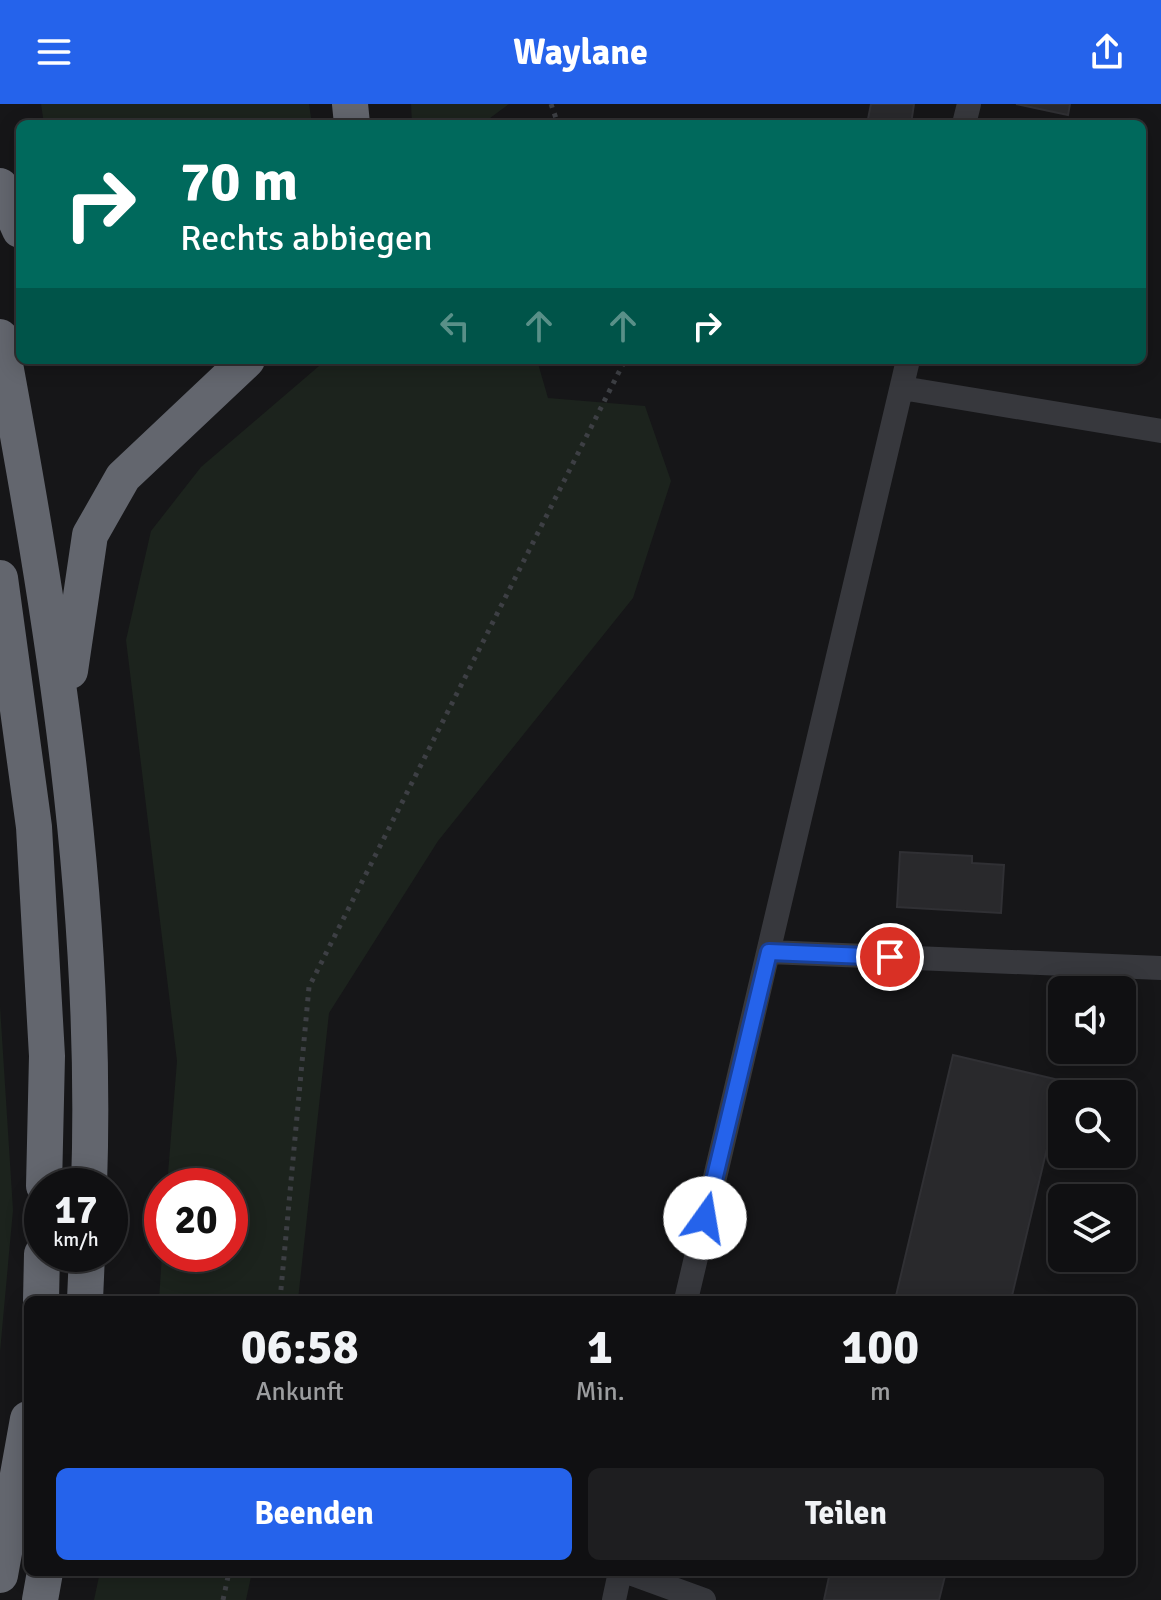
<!DOCTYPE html>
<html lang="de">
<style>
body{margin:0;font-family:Signika,sans-serif;background:#1e1e20;color:#f1f3f6;height:100vh;display:flex;flex-direction:column;font-size:30px;white-space:nowrap}
*{box-sizing:border-box;margin:0}
p{font-size:26px;color:#9c9d9f}
.icon{flex:none;width:44px;height:44px;fill:none;stroke:currentColor;stroke-width:2;stroke-linecap:round;stroke-linejoin:round}
.map{position:relative;flex:1;overflow:hidden}
.side{position:absolute;left:24px;top:1192px;width:1112px;height:280px;display:flex;flex-direction:column;background:#101012;border-radius:12px;box-shadow:0 4px 20px #0003,0 0 0 2px #303032}
.side>*{flex:none}
.top-card{position:absolute;left:16px;top:16px;width:1130px;height:244px;border-radius:12px;box-shadow:0 4px 20px #0003,0 0 0 2px #303032;background:#00695c;color:#fff;overflow:hidden}
.tools{position:absolute;left:1048px;top:872px;display:grid;gap:16px}
.tools a{display:grid;place-items:center;width:88px;height:88px;border-radius:12px;background:#101012;box-shadow:0 4px 20px #0003,0 0 0 2px #303032;font-size:40px}
.speed{position:absolute;left:24px;top:1064px;display:flex;gap:16px;font-size:40px;font-weight:700;text-align:center}
.speed>*{display:grid;place-content:center;width:104px;height:104px;border-radius:50%;background:#101012;box-shadow:0 4px 20px #0003,0 0 0 2px #303032;line-height:1}
.speed small{font-size:20px;font-weight:400}
.speed .limit{border:12px solid #d22;background:#fff;color:#111}
.pin{position:absolute;display:grid;place-items:center;width:68px;height:68px;color:#fff;margin:-34px;border:4px solid #fff;border-radius:50%;box-shadow:0 2px 8px #0007}
.me{position:absolute;width:88px;margin:-44px;rotate:13deg;stroke-linejoin:round;filter:drop-shadow(0 0 6px #0008)}
.turn{display:flex;align-items:center;gap:28px;height:168px;padding:0 32px;font-size:36px}
.turn .icon{width:104px;height:104px;stroke-width:2.5}
.turn b{display:block;font-size:56px;line-height:68px}
.lanes{display:flex;align-items:center;height:76px;padding:0 32px;background:#0003;justify-content:center;gap:40px;direction:ltr}
.lanes .off{opacity:.35}
.eta{display:flex;justify-content:space-evenly;align-items:center;height:136px;text-align:center}
.eta b{font-size:48px;font-weight:700;line-height:56px}
.button{display:flex;gap:16px;margin-top:auto;padding:16px 32px}
.button a{flex:1;height:92px;border-radius:12px;background:#2563eb;color:#fff;font-size:32px;font-weight:700;line-height:92px;text-align:center}
.button a+a{background:#1e1e20;color:#f1f3f6}
header{display:flex;justify-content:space-between;align-items:center;height:104px;padding:0 32px;background:#2563eb;color:#fff;font-size:36px;font-weight:700}
.map>svg:first-child{display:block}
</style>
<header><svg class="icon" aria-label="menu" viewBox="0 0 24 24"><path d="M4 6h16M4 12h16M4 18h16"/></svg>Waylane<svg class="icon" aria-label="share" viewBox="0 0 24 24"><path d="M12 15V3M7 8l5-5 5 5M5 13v7h14v-7"/></svg></header>
<div class="map">
<svg width="1161" height="1496" viewBox="0 0 1161 1496">
<rect width="100%" height="100%" fill="#161618"/>
<path fill="#1c231d" d="M41 0H309L312 20H44Z
M411 0H509L482 20H412Z
M326 256H537L548 294 645 302 671 377 633 494 438 737 329 909 298 1196H159L162 1150H230V1082H167L177 957 126 536 151 427 201 363Z
M0 902 13 1106 0 1248Z
M100 1468H252L246 1496H94Z"/>
<path fill="#29292c" stroke="#303034" stroke-width="2" d="M871 0H914L911 20H867Z
M1016 0H1070L1068 11Z
M900 748 972 752V759L1004 761 1001 809 897 803Z
M953 951 1063 977 1011 1196H895Z
M830 1468H946L939 1496H824Z"/>
<g fill="none" stroke-linecap="round" stroke-linejoin="round">
<path stroke="#3d3f44" stroke-width="5" stroke-dasharray="4 6" stroke-linecap="butt" d="M551 0 558 20
M280 1196 309 883 625 256
M223 1496 229 1468"/>
<path stroke="#37383d" stroke-width="24" d="M964 20 969 0
M902 284 1161 327
M769 848 1161 864
M686 1196 908 256
M627 1468 704 1496
M614 1496 620 1468"/>
<path stroke="#63666e" stroke-width="36" d="M350 0 352 20
M0 82 20 126
M0 233C52 513 99 796 89 1082
M0 474 34 723 47 952 44 1082
M70 567 90 431 123 373 247 256
M41 1196 42 1150
M85 1196 87 1150
M0 1471 28 1315
M40 1496 45 1468"/>
</g>
<g fill="none" stroke-linecap="round" stroke-linejoin="round">
<g stroke="#184099" stroke-width="20">
<path id="route" d="M705 1114 769 848 890 853"/>
</g>
<use href="#route" stroke="#2563eb" stroke-width="14"/>
</g>
</svg>
<div class="tools">
<a><svg class="icon" aria-label="sound" viewBox="0 0 24 24"><path d="M4 9h4l5-4v14l-5-4H4zM17 9q2 3 0 6"/></svg></a>
<a><svg class="icon" aria-label="search" viewBox="0 0 24 24"><circle cx="10" cy="10" r="6"/><path d="M15 15l6 6"/></svg></a>
<a><svg class="icon" aria-label="layers" viewBox="0 0 24 24"><path d="M12 4l9 5-9 5-9-5zM3 14l9 5 9-5"/></svg></a>
</div>
<div class="speed"><div>17<small>km/h</small></div><div class="limit">20</div></div>
<div class="pin" style="left:890px;top:853px;background:#d93025"><svg class="icon" aria-label="arrive" viewBox="0 0 24 24"><path d="M6 21V4h12l-3 4 3 4H6"/></svg></div>
<svg class="me" style="left:705px;top:1114px" viewBox="-20 -20 40 40"><circle r="19" fill="#fff"/><path d="M0-13L10 11 0 6-10 11z" fill="#2563eb"/></svg>
<div class="top-card">
<div class="turn"><svg class="icon" aria-label="right" viewBox="0 0 24 24"><path d="M7 20v-9h11M14 6l5 5-5 5"/></svg><div><b>70 m</b>Rechts abbiegen</div></div>
<div class="lanes"><svg class="icon off" aria-label="left" viewBox="0 0 24 24"><path d="M17 20v-9H6M10 6l-5 5 5 5"/></svg><svg class="icon off" aria-label="ahead" viewBox="0 0 24 24"><path d="M12 20V5M6 11l6-6 6 6"/></svg><svg class="icon off" aria-label="ahead" viewBox="0 0 24 24"><path d="M12 20V5M6 11l6-6 6 6"/></svg><svg class="icon" aria-label="right" viewBox="0 0 24 24"><path d="M7 20v-9h11M14 6l5 5-5 5"/></svg></div>
</div>
<section class="side">
<div class="eta">
<div><b>06:58</b><p>Ankunft</p></div>
<div><b>1</b><p>Min.</p></div>
<div><b>100</b><p>m</p></div>
</div>
<div class="button"><a>Beenden</a><a>Teilen</a></div>
</section>
</div>
